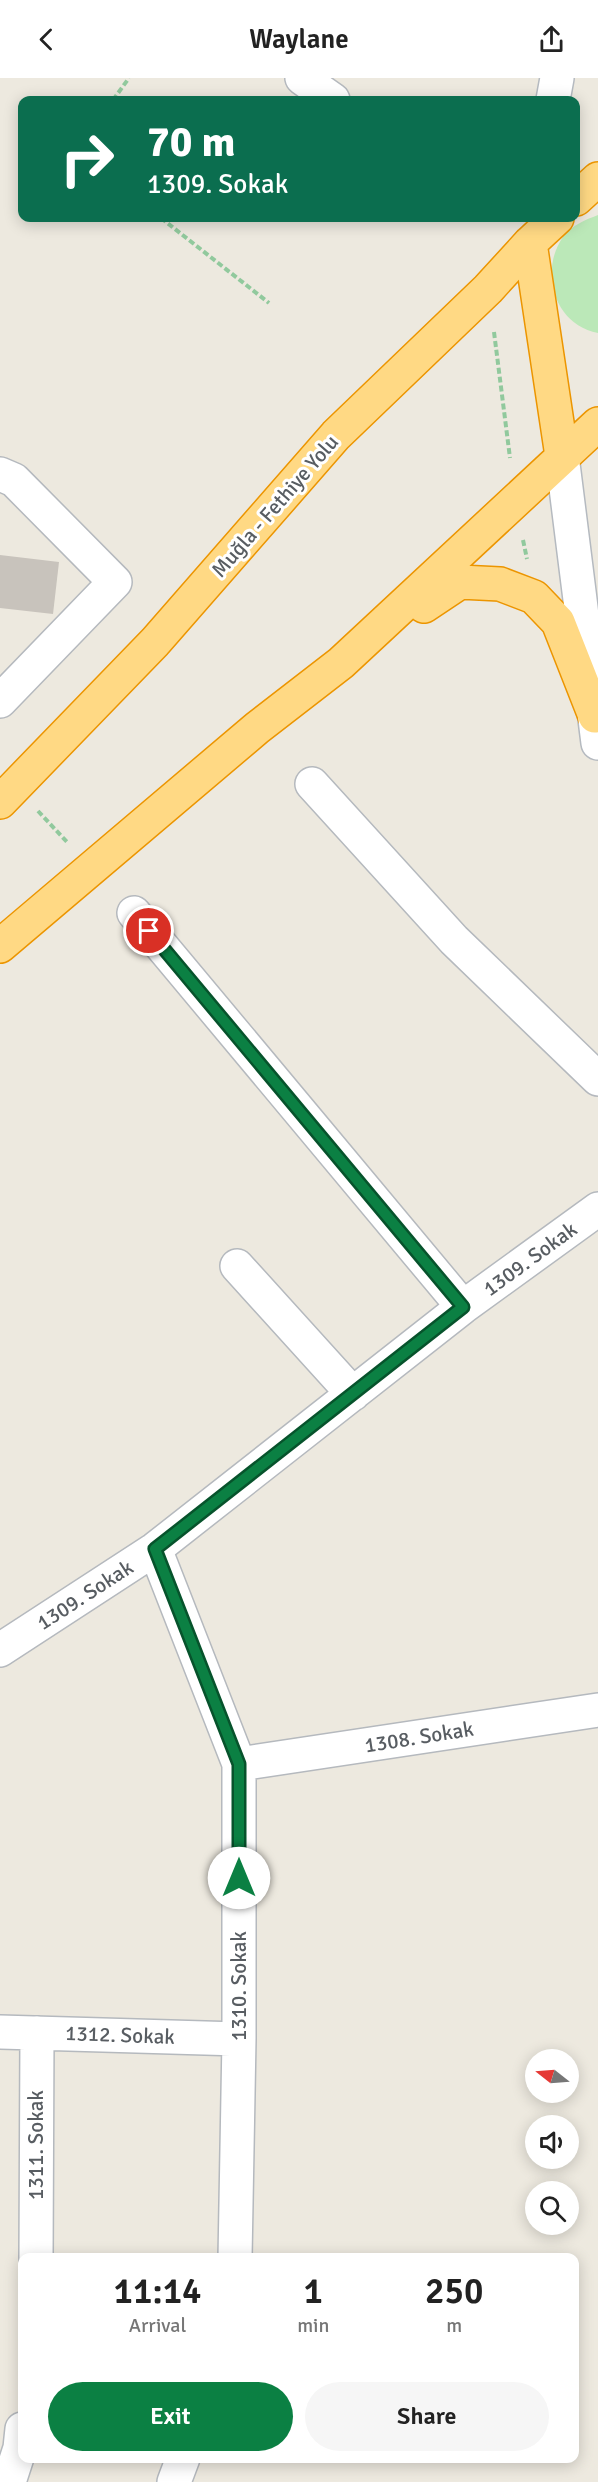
<!DOCTYPE html>
<meta charset="utf-8">
<style>
body{margin:0;font-family:Signika,sans-serif;background:#f6f6f6;color:#222;height:100vh;display:flex;flex-direction:column;font-size:22px;white-space:nowrap}
*{box-sizing:border-box;margin:0}
p{font-size:20px;color:#767676}
.icon{flex:none;width:33px;height:33px;fill:none;stroke:currentColor;stroke-width:2;stroke-linecap:round;stroke-linejoin:round}
.map{position:relative;flex:1;overflow:hidden}
.details{position:absolute;left:18px;top:2175px;width:561px;height:210px;display:flex;flex-direction:column;background:#fff;border-radius:12px;box-shadow:0 3px 15px #0003}
.details>*{flex:none}
.hud{position:absolute;left:18px;top:18px;width:562px;height:126px;border-radius:12px;box-shadow:0 3px 15px #0003;background:#0b6e4f;color:#fff;overflow:hidden}
.needle{width:39px;rotate:287deg}
.fabs{position:absolute;left:525px;top:1971px;display:grid;gap:12px}
.fabs a{display:grid;place-items:center;width:54px;height:54px;border-radius:50%;background:#fff;box-shadow:0 3px 15px #0003;font-size:30px}
.pin{position:absolute;display:grid;place-items:center;width:51px;height:51px;color:#fff;margin:-26px;border:3px solid #fff;border-radius:50%;box-shadow:0 2px 6px #0007}
.me{position:absolute;width:66px;margin:-33px;rotate:0deg;stroke-linejoin:round;filter:drop-shadow(0 0 4px #0008)}
.turn{display:flex;align-items:center;gap:21px;height:126px;padding:0 30px;font-size:27px}
.turn .icon{width:78px;height:78px;stroke-width:2.5}
.turn b{display:block;font-size:42px;line-height:51px}
.eta{display:flex;justify-content:space-evenly;align-items:center;height:102px;text-align:center}
.eta b{font-size:36px;font-weight:600;line-height:42px}
.action{display:flex;gap:12px;margin-top:auto;padding:12px 30px}
.action a{flex:1;height:69px;border-radius:36px;background:#0b8043;color:#fff;font-size:24px;font-weight:600;line-height:69px;text-align:center}
.action a+a{background:#f6f6f6;color:#222}
header{display:flex;justify-content:space-between;align-items:center;height:78px;padding:0 30px;background:#fff;font-size:27px;font-weight:600}
.map>svg:first-child{display:block}
</style>
<header><svg class="icon" aria-label="back" viewBox="0 0 24 24"><path d="M15 5l-7 7 7 7"/></svg>Waylane<svg class="icon" aria-label="share" viewBox="0 0 24 24"><path d="M12 15V3M7 8l5-5 5 5M5 13v7h14v-7"/></svg></header>
<div class="map">
<svg width="598" height="2404" viewBox="0 0 598 2404">
<rect width="100%" height="100%" fill="#ede9df"/>
<path fill="#bbe8b8" d="M598 137V255C554 247 539 193 563 159 572 147 585 142 598 137Z"/>
<path fill="#c8c3bc" d="M0 477 59 484 53 536 0 530Z"/>
<g fill="none" stroke-linecap="round" stroke-linejoin="round">
<g stroke="#b5b9be" stroke-width="36">
<path id="street" d="M302 0 333 22
M0 396 14 402 115 504 0 623
M312 706 454 862 598 1001
M134 835 463 1229
M237 1188 353 1316
M155 1471 239 1686V1961L235 2180
M0 1572 155 1471 463 1229 598 1131
M239 1686 598 1632
M0 1954 239 1961
M36 2180 37 1955
M9 2404 20 2370 22 2351
M174 2404 183 2380"/>
</g>
<g stroke="#b5bac0" stroke-width="36">
<path id="secondary" d="M553 22 557 0
M562 378 598 665"/>
</g>
<g stroke="#ec9500" stroke-width="36">
<path id="highway" d="M576 121 598 101
M530 165 562 378
M424 528 460 504 500 506 534 519 558 544 595 638
M0 724 155 564 336 357 488 211 530 165 557 140
M0 868 257 650 341 585 598 346"/>
</g>
<path stroke="#91c99d" stroke-width="4" stroke-dasharray="6 3" stroke-linecap="butt" d="M113 22 129 0
M161 140 269 225
M494 254 510 380
M523 462 527 481
M38 733 68 765"/>
<use href="#street" stroke="#fff" stroke-width="33"/>
<use href="#secondary" stroke="#fff" stroke-width="33"/>
<use href="#highway" stroke="#ffd984" stroke-width="33"/>
</g>
<g fill="none" stroke-linecap="round" stroke-linejoin="round">
<g stroke="#07532c" stroke-width="15">
<path id="route" d="M149 853 463 1229 155 1471 239 1686V1800"/>
</g>
<use href="#route" stroke="#0b8043" stroke-width="10"/>
</g>
<g text-anchor="middle" dominant-baseline="central" stroke-width="6" stroke-linejoin="round" paint-order="stroke">
<g font-size="21" fill="#585d62" stroke="#fff">
<text transform="translate(275 428) rotate(-49)">Muğla - Fethiye Yolu</text>
<text transform="translate(530 1181) rotate(-36)">1309. Sokak</text>
<text transform="translate(85 1517) rotate(-33)">1309. Sokak</text>
<text transform="translate(419 1659) rotate(-9)">1308. Sokak</text>
<text transform="translate(239 1908) rotate(-90)">1310. Sokak</text>
<text transform="translate(120 1957) rotate(2)">1312. Sokak</text>
<text transform="translate(36 2067) rotate(-90)">1311. Sokak</text>
</g>
</g>
</svg>
<div class="fabs">
<a><svg class="needle" viewBox="-14 -14 28 28"><path d="M0-13l5 13h-10z" fill="#e53935"/><path d="M0 13l5-13h-10z" fill="#767676"/></svg></a>
<a><svg class="icon" aria-label="sound" viewBox="0 0 24 24"><path d="M4 9h4l5-4v14l-5-4H4zM17 9q2 3 0 6"/></svg></a>
<a><svg class="icon" aria-label="search" viewBox="0 0 24 24"><circle cx="10" cy="10" r="6"/><path d="M15 15l6 6"/></svg></a>
</div>
<div class="pin" style="left:149px;top:853px;background:#d93025"><svg class="icon" aria-label="arrive" viewBox="0 0 24 24"><path d="M6 21V4h12l-3 4 3 4H6"/></svg></div>
<svg class="me" style="left:239px;top:1800px" viewBox="-20 -20 40 40"><circle r="19" fill="#fff"/><path d="M0-13L10 11 0 6-10 11z" fill="#0b8043"/></svg>
<div class="hud">
<div class="turn"><svg class="icon" aria-label="right" viewBox="0 0 24 24"><path d="M7 20v-9h11M14 6l5 5-5 5"/></svg><div><b>70 m</b>1309. Sokak</div></div>
</div>
<section class="details">
<div class="eta">
<div><b>11:14</b><p>Arrival</p></div>
<div><b>1</b><p>min</p></div>
<div><b>250</b><p>m</p></div>
</div>
<div class="action"><a>Exit</a><a>Share</a></div>
</section>
</div>
